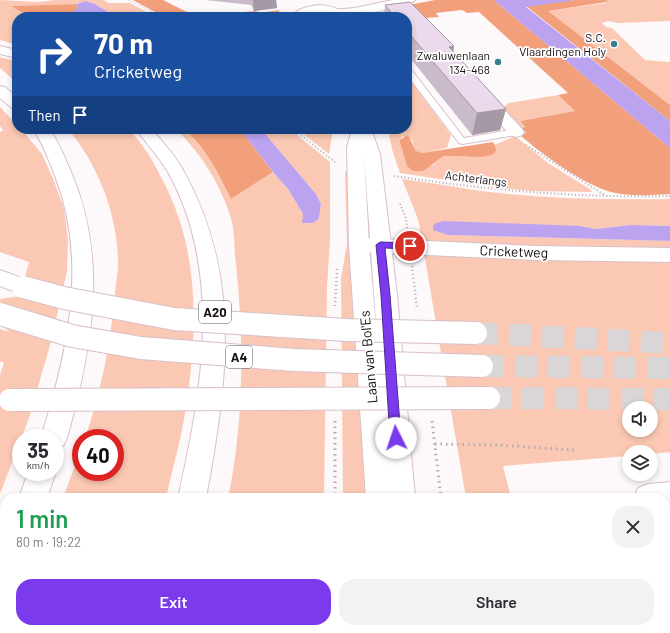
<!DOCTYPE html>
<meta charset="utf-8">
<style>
body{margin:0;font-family:Barlow,sans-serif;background:#f2f2f3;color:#2b2b33;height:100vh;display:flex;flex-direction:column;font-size:15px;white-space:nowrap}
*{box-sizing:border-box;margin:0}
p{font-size:13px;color:#7c7c81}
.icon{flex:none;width:22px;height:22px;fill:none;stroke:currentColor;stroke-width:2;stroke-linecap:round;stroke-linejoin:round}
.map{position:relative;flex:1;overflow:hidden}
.drawer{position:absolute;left:0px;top:493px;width:670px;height:140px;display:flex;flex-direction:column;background:#fff;border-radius:16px 16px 0 0;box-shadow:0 2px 6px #0003}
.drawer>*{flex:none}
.guide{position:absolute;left:12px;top:12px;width:400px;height:122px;border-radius:16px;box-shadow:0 2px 6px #0003;background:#1a4fa0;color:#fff;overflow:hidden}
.buttons{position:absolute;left:622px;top:401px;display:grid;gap:8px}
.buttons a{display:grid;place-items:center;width:36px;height:36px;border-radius:50%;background:#fff;box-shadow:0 2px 6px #0003;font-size:20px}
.speed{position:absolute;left:12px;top:429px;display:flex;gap:8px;font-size:20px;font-weight:700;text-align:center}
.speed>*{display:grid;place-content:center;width:52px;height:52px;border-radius:50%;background:#fff;box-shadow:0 2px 6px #0003;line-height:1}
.speed small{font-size:10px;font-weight:400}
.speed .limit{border:6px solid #d22;background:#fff;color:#111}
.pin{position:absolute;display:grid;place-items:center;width:34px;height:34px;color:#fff;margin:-17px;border:2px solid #fff;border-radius:50%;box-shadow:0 1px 4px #0007}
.me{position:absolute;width:44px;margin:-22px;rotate:356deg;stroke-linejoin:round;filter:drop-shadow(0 0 3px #0008)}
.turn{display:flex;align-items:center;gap:14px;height:84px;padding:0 16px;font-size:18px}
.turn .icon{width:52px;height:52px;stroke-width:2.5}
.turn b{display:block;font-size:28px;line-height:34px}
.then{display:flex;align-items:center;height:38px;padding:0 16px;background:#0003;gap:8px;font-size:15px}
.round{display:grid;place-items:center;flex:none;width:42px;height:42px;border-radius:16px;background:#f2f2f3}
.headline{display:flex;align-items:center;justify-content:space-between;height:68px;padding:0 16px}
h1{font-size:24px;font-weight:600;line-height:30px;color:#1e9e55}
.action{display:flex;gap:8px;margin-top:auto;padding:8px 16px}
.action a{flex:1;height:46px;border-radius:16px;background:#7c3aed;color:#fff;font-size:16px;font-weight:600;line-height:46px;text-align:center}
.action a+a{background:#f2f2f3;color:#2b2b33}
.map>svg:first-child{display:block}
</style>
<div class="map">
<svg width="670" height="633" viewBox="0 0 670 633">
<rect width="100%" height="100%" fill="#fdf8fa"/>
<path fill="#fbc9b3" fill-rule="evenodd" d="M0 0 38 2 56 0H104L108 3H130L156 17H116L95 4 86 1 76 4 13 6 30 17H17V45L0 40Z
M613 0H670V21L618 23 608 21 602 23 606 27 612 28 645 60 670 62V105L547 11 606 3 604 1Z
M0 57 17 62V83L0 68Z
M407 76 451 135 447 148 422 153 416 152 412 140 403 136 399 140 407 166 433 165 444 156 467 157 515 136 548 163 591 190 592 192 532 191 492 187 400 173 392 149 388 129H407Z
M558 95 576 111 520 121 525 128H522L504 110V107L509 103Z
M0 107 17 125V129H21L42 154 54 181 64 209 68 240 67 271 51 342 29 418 0 494V375L4 362H0V329L10 332 0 325V299L20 296 29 262 0 252V132L3 130 0 126Z
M68 129H128C143 143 153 161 162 179 199 248 198 325 187 400 183 433 173 466 166 498H63L81 449V472H115V438H85C101 392 111 342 115 293 116 283 118 273 118 263 118 216 98 164 68 129Z
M176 129H184C207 149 218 173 231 199L273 172 288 189 303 214V223L319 218 321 204 316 194 261 129H290L330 162V241L327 287 324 498H228C244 424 244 339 236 264 234 251 235 235 232 222 222 186 202 155 176 129Z
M297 129H333L329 154Z
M345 171 350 172 371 498H343L341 279 347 243Z
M402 179C426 182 450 186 474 190 539 199 605 200 670 199V226L631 225 596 229 580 226 448 235 670 241V452L651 454V452H629V456L503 466 511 498H466L419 224 416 214ZM629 408H651V430H629Z
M670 547V633H490L489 628H665V548Z
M17 628H129L127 633H15Z
M198 628H321V633H196Z
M345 628H379L380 633H346Z"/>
<path fill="#f2a07b" d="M133 0H163L197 17H164Z
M435 0H494L670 148V194C651 195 629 197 611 192 586 186 540 153 520 135L526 133 522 128 525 127 520 121 575 111 558 95 568 93 479 12 467 13 462 10 436 13 439 17 426 18 409 5Z
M576 0H613L605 1 607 2 548 11 670 105V121L526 6Z
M76 4 78 7 69 17H30L11 6Z
M280 10 274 17H228L244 16V12L256 11 258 13Z
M184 129H240L273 172 231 199C218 173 207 149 184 129Z
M408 135 416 151 422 153 493 142 495 146 496 151 492 155 481 157 444 156 423 171H413L407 166 399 140Z"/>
<path fill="#bca3f0" d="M494 0H576L526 7 670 121V148Z
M86 1 95 4 116 17H92L87 14 84 17H69L78 7 76 4Z
M240 129H261L316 194 321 204 319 218 316 221 312 223H302L303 214 288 189 273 172Z
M443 221 580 226 596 229 631 225 670 226V241L448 235 433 230V227L434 224Z"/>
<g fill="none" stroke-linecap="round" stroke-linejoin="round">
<path stroke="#dad5d7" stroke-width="22" stroke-dasharray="22 11" stroke-linecap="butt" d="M476 333 670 343
M482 366 670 368
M489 398 670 399"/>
<g stroke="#d8bfc9" stroke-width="2">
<path id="service" d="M407 68H410L464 138 516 129 521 132 516 135 462 144 459 143 407 75Z"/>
</g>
<g stroke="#d8bfc9" stroke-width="2">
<path id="minor" d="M393 0H415L413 2C390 8 355 20 332 14L330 12 332 10 355 8Z
M484 92 489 93 522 129 524 132 522 135 516 137 510 135 479 99 477 96 479 93Z
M362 238 536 246 670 248V262L536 260 362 252 355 250 352 245 355 240Z"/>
</g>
<g stroke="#d8bfc9" stroke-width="2">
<path id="tertiary" d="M320 5C330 6 341 8 348 17H335L328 13 320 12 311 13 304 17H291C298 8 309 6 320 5Z
M352 129H371L380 154 397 295 415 498H366L349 245 347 147ZM364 153 378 350 369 245Z
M374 628H428L429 633H374Z"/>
</g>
<g stroke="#d8bfc9" stroke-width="2">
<path id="motorway" d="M0 46 17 50V58L0 54Z
M0 86 5 87 17 97V109L12 108 0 98Z
M33 129H49C59 142 65 158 71 172 109 261 92 348 67 438L63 446 55 450V438H41C68 350 89 262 54 173 48 158 42 142 33 129Z
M136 129H152C162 142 175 155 183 170 243 277 227 383 206 498H178C202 391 224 272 167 170 158 156 146 143 136 129Z
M0 270 30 281 34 287 30 293 23 295 0 286Z
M55 471 56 472 47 498H19L28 472H55Z
M670 482V510H665V498H634L638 488 648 484Z
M0 529H5V594L0 596Z
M142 628H174L173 633H141Z"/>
</g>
<path stroke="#b2acae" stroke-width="1.5" stroke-dasharray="0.5 2" stroke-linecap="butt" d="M129 0 162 17"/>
<path stroke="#b2acae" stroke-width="2" stroke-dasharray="1 2.5" stroke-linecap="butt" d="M293 129 335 162
M526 145 606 196
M394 176C486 190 577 198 670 196
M400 204 406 218 407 228"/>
<path stroke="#b2acae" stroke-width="2.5" stroke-dasharray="1 3" stroke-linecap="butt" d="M412 266 417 309
M335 306 337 269"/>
<path stroke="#b2acae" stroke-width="3" stroke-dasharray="1.5 4" stroke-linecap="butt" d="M335 421V498
M432 421 441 498
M435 444 498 445 575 450
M337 628V633
M460 628V633"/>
<use href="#service" fill="#fff" fill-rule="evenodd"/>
<use href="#minor" fill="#fff" fill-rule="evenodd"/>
<use href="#tertiary" fill="#fff" fill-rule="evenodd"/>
<use href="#motorway" fill="#fff" fill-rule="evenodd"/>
<g stroke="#d8bfc9" stroke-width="24" stroke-linecap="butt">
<path id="motorway-bridge" d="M23 287 64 298 174 319 346 330 476 333
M0 314 72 336 141 348 294 360 482 366
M10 400 489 398"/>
</g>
<use href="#motorway-bridge" stroke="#fff" stroke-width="22"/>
</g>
<path fill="#cabbcb" d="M205 0H276L277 8 254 11 251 5Z
M410 2 454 46 453 52 506 109 500 130 472 135 407 54V17H384L385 5Z"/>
<path fill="#a499a5" d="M253 0H276L277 8 254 11Z
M454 46 451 67 449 47Z
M506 109 500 130 472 135 477 113Z"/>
<path fill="#ebdaec" stroke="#a499a5" d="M410 2 454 46 449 47 506 109 477 113 407 31V17H395L385 5Z"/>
<path fill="#7c3aed" stroke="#51269a" d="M380 242 410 243 414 246 410 249 385 248 390 295 401 438 399 441 396 443 392 441 390 438 381 295 376 245Z"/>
<g fill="#3c7d90" stroke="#fff" stroke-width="1.5">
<circle cx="614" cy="44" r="4"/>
<circle cx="498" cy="62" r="4"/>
</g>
<g text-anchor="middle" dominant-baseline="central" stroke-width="3.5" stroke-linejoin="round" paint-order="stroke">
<g font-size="12" fill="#170e12" stroke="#fff" text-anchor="end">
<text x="606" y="37">S.C.<tspan x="606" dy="14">Vlaardingen Holy</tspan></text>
<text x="490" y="55">Zwaluwenlaan<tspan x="490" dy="14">134-468</tspan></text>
</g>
<g font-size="12" fill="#170e12" stroke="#fff">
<text transform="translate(476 178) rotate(7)">Achterlangs</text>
</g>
<g fill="#fff" stroke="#5d5659" stroke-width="1">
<rect x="199" y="301" width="32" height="22" rx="3"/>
<rect x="226" y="346" width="26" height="22" rx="3"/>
</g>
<g font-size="13" font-weight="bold" fill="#170e12">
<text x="215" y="312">A20</text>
<text x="239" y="357">A4</text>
</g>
<g font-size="14" fill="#170e12" stroke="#fff">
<text transform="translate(514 251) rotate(2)">Cricketweg</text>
<text transform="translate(368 357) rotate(-95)">Laan van Bol'Es</text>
</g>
</g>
</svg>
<div class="buttons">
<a><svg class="icon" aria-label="sound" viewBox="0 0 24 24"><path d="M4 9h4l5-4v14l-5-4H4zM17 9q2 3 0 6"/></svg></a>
<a><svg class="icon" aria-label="layers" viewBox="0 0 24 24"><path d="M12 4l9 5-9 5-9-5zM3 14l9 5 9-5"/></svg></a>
</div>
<div class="speed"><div>35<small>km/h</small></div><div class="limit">40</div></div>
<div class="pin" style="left:410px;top:246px;background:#d93025"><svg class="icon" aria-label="arrive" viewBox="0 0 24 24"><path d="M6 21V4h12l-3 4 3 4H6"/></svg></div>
<svg class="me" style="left:396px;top:438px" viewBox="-20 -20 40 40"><circle r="19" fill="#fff"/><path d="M0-13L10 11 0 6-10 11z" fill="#7c3aed"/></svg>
<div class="guide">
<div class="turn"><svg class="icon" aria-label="right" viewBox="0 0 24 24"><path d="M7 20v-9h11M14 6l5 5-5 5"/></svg><div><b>70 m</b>Cricketweg</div></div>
<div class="then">Then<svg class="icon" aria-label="arrive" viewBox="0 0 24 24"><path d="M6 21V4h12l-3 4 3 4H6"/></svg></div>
</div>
<section class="drawer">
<div class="headline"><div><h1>1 min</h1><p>80 m · 19:22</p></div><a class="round"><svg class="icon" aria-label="close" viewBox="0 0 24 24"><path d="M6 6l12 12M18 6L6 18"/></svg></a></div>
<div class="action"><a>Exit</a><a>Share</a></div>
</section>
</div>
